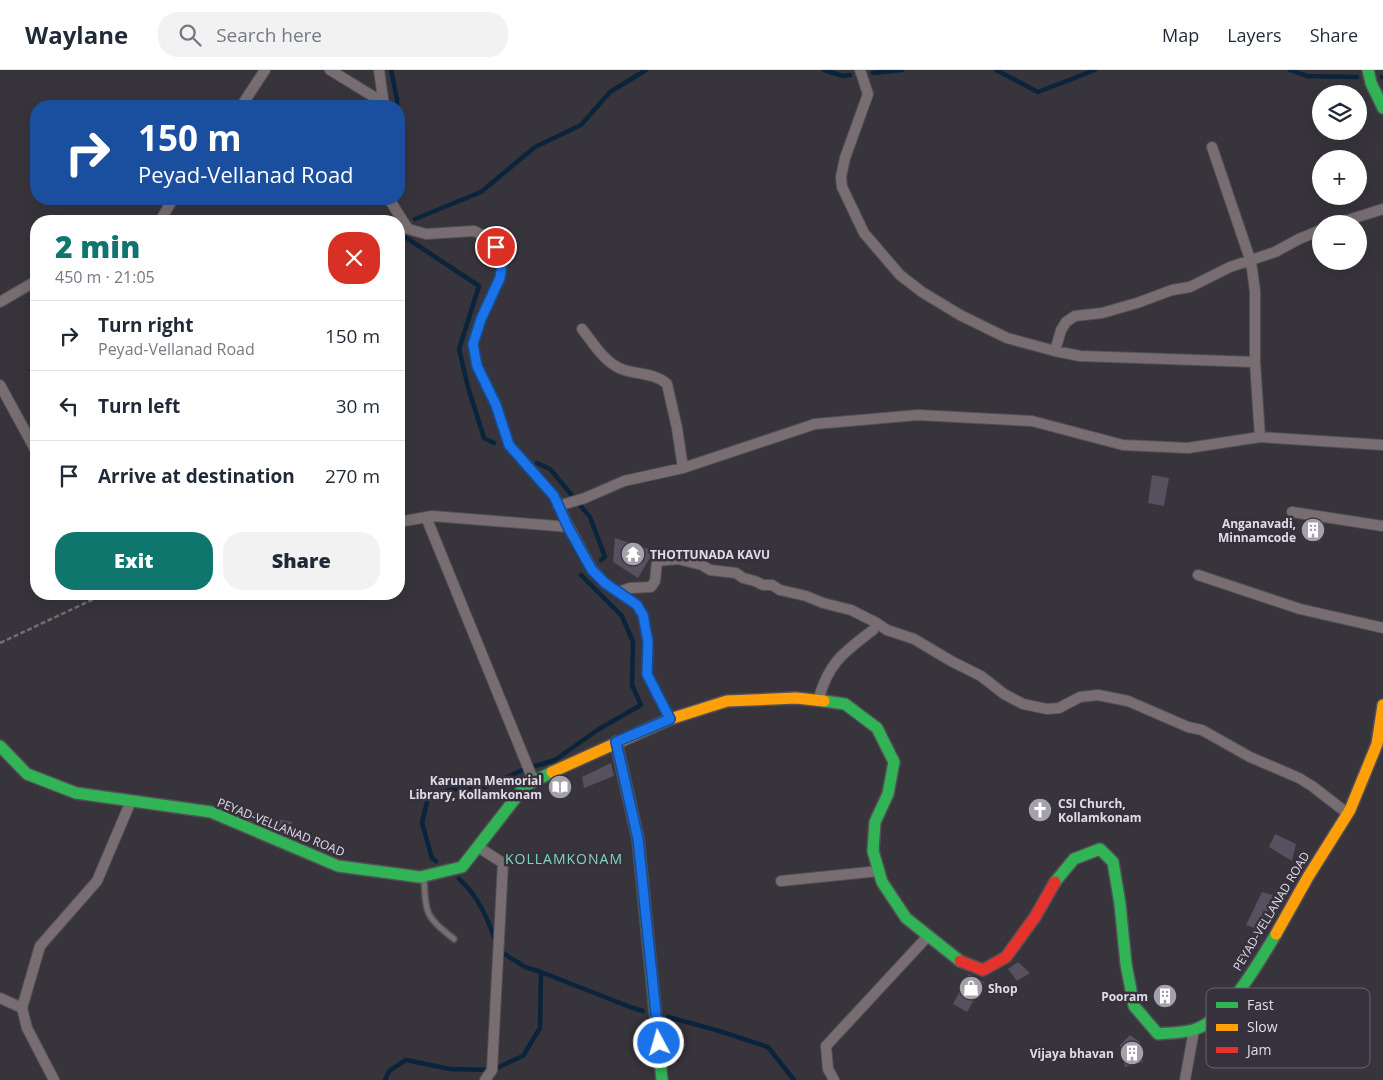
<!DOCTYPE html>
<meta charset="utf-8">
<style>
body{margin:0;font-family:"Open Sans",sans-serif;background:#f2f2f3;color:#1f2937;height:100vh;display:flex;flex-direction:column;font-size:19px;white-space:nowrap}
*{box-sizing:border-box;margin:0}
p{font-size:16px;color:#747a83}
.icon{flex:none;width:28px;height:28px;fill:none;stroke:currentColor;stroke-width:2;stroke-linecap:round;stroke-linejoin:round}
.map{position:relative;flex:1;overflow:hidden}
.side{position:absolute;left:30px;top:145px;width:375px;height:385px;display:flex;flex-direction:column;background:#fff;border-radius:20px;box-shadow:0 5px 20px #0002}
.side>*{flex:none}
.top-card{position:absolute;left:30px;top:30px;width:375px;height:105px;border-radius:20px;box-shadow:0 5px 20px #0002;background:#1a4fa0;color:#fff;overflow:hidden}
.fabs{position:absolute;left:1312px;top:15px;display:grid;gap:10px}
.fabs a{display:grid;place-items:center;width:55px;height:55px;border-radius:50%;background:#fff;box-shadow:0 5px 20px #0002;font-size:25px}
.pin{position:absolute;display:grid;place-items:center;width:42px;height:42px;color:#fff;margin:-21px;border:2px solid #fff;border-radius:50%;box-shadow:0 1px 5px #0007}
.me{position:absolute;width:55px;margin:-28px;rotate:354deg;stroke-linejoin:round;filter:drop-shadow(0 0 4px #0008)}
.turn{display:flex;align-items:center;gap:18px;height:105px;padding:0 25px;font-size:22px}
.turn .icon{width:65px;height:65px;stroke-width:2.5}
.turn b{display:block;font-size:35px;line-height:42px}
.round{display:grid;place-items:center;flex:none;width:52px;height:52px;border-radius:20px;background:#f2f2f3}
.headline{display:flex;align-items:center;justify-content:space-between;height:85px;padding:0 25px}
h1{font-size:30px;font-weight:800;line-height:38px;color:#0f766e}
.cta{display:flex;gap:10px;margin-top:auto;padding:10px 25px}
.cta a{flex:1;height:58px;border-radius:20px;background:#0f766e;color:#fff;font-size:20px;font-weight:800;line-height:58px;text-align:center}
.cta a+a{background:#f2f2f3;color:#1f2937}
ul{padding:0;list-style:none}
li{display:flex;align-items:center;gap:15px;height:70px;padding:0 25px;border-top:1px solid #e0e1e3}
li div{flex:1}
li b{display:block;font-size:19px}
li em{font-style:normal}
header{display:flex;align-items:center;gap:30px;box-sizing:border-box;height:70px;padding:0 25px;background:#fff;border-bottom:1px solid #e0e1e3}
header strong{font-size:24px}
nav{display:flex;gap:28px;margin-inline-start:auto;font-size:18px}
.search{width:350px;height:45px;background:#f2f2f3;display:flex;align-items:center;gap:12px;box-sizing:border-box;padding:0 18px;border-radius:20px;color:#747a83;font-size:19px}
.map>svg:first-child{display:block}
</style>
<header>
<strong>Waylane</strong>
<div class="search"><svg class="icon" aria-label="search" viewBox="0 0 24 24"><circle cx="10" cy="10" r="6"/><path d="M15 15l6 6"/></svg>Search here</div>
<nav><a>Map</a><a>Layers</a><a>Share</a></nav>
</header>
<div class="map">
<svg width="1383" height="1010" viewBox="0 0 1383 1010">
<rect width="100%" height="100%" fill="#37343b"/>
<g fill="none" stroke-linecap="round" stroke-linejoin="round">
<path stroke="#0a243c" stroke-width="4.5" d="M391 0 397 29V36
M824 0 843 6 850 5
M996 0 1038 22 1095 0
M1290 0 1307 6 1357 7
M873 3 902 0
M1382 7H1383
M415 149 481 122 535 77 581 55 610 22 646 0
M399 163 479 216 459 279 468 317 484 368 494 373
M537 393 550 399 590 447 605 487 601 490
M436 791 432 788 422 753 428 728 448 720 485 717 525 699 555 690 599 659 641 635 632 615 633 572 622 546 581 505
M459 809C478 825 488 850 496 872
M541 902 630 937 643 941
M668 947 716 960 768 977 794 1010
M385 1010 389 1001 406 990 450 999 492 1000 523 986 540 958 541 902 525 897 500 881"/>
</g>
<path fill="#57505f" d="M1152 405 1169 408 1164 436 1148 433Z
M1309 450 1324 452 1319 472 1303 468Z
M615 468 654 481 638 508 613 492Z
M611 693 614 706 584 718 582 707Z
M565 708 568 724 555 726 552 711Z
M278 749 292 752 290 766 274 760Z
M1275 764 1296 774 1292 791 1269 777Z
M1262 822 1277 826 1257 859 1246 855Z
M1018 892 1030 903 1017 911 1008 899Z
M969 904 984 912 967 942 953 934Z
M1162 917 1175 922 1167 939 1153 930Z
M1130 965 1140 972 1143 992 1125 997 1120 975Z"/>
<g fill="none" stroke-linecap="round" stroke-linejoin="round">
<g stroke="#525055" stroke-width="8">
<path id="lane" d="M424 809C426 845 425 846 454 869"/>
</g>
<g stroke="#525055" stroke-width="12">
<path id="street" d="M330 0 384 33
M379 0 384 36
M860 0 868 24 845 88 841 107 842 117 864 163 900 205 922 222 960 245 1007 268 1055 281 1061 260 1066 252 1075 246 1102 243 1137 233 1172 220 1190 217 1230 197 1275 182 1299 169 1321 160
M239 36 242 35 265 0
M1212 77 1251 192 1255 221V292L1260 367
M389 129 408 159 426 164 474 161 490 169 503 185 500 208 481 249 473 274 477 296 496 335 509 375 554 426 569 457 592 499 605 513 637 535 643 545 648 573 647 604 670 649
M160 151 173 129
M1335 154 1383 139
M0 232 36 211
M582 259C593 273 603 290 619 298 634 305 654 302 667 314L677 358 683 398
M1055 281 1080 286 1255 292
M0 315 36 381
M558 436 585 428 624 411 683 398 815 354 918 345 1032 351 1123 375 1188 378 1260 367 1383 375
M1292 442 1383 456
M426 447 534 712
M399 452 432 446 569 457
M1198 505 1300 539 1383 558
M618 522 630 518 651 517 655 511 657 491 678 489 702 495 710 500 736 503 743 508 755 511 763 515H772L780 520 806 526 823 533 851 540 875 552 887 560 914 569 951 591 981 606 1004 624 1023 634 1047 639 1059 638 1080 627 1098 625 1128 631 1188 657 1202 660 1250 687 1299 708 1312 716 1347 743
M818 631C828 593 843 583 873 560
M478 777 503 793 492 1000 485 1010
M781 811 879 801
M0 928 22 938
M54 1010 27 958 22 938 40 876 97 811 131 731
M834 1010 828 999 826 976 928 866
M1185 1010 1194 960"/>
</g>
<g stroke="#525055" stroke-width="14">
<path id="fast" d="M1368 0 1371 13 1383 38
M824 631 845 634 877 658 894 692 888 724 875 752 873 781 882 812 906 848 960 891
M616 672 638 769 662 1010
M0 676 27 704 76 723 211 742 338 796 420 807 462 797 525 716 552 702
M1055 812 1074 789 1100 779 1113 792 1120 834 1126 894 1134 936 1158 964C1169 963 1182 963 1193 960 1226 951 1259 892 1276 864"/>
</g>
<g stroke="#525055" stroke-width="14">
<path id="slow" d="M552 702 670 649 727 631 796 628 824 631
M1276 864 1308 807 1350 740 1377 674 1383 635"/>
</g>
<g stroke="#525055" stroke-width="14">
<path id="jam" d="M960 891 983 900 1006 887 1035 847 1055 812"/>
</g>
<path stroke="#766e71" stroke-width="2.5" stroke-dasharray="5 2.5" stroke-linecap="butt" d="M0 573 94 529"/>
<use href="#lane" stroke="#786e71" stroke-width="5"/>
<use href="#street" stroke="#786e71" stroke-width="10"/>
<use href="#fast" stroke="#30b455" stroke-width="11"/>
<use href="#slow" stroke="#ff9f0a" stroke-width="11"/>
<use href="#jam" stroke="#e5322d" stroke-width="11"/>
</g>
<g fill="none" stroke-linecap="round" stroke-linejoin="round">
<g stroke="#114b97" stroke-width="12">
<path id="route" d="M496 177 503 185 500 208 481 249 473 274 477 296 496 335 509 375 554 426 568 457 592 500 605 513 637 535 643 545 648 572 647 604 670 649 616 672 638 769 659 973"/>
</g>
<use href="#route" stroke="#1a73e8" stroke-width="9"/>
</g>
<defs>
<g id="building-disc" transform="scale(1.25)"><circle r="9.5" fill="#a5a1aa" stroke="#37313e"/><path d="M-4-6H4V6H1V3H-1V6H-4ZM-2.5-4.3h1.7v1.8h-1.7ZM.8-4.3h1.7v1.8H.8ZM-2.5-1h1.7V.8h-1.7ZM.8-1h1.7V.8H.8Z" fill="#fff"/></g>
<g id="temple-disc" transform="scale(1.25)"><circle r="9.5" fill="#a5a1aa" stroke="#37313e"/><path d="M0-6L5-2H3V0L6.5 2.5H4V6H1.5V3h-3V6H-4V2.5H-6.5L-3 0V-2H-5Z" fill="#fff"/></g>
<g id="library-disc" transform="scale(1.25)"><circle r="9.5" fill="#a5a1aa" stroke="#37313e"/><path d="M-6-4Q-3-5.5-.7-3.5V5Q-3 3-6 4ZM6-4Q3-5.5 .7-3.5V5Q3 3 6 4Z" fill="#fff"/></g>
<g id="church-disc" transform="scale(1.25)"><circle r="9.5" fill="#a5a1aa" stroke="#37313e"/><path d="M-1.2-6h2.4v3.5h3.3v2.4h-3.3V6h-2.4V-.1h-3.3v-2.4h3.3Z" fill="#fff"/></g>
<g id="shop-disc" transform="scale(1.25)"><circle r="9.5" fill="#a5a1aa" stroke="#37313e"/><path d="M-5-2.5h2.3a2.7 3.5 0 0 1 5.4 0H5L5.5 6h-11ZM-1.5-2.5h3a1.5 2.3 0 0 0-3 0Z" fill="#fff"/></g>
</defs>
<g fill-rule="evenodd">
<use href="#building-disc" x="1313" y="460"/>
<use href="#temple-disc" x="633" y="484"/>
<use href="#library-disc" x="560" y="717"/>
<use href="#church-disc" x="1040" y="740"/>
<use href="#shop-disc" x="971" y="918"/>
<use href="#building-disc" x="1165" y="926"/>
<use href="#building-disc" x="1132" y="983"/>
</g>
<g text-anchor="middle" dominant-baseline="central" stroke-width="5" stroke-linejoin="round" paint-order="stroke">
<g font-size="12" font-weight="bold" fill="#e0dce5" stroke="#37313e" text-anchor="end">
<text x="1296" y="453">Anganavadi,<tspan x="1296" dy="14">Minnamcode</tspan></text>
<text x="650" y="484" text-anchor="start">THOTTUNADA KAVU</text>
<text x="542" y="710">Karunan Memorial<tspan x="542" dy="14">Library, Kollamkonam</tspan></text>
<text x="1058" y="733" text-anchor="start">CSI Church,<tspan x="1058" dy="14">Kollamkonam</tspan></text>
<text x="988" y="918" text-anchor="start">Shop</text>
<text x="1148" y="926">Pooram</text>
<text x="1114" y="983">Vijaya bhavan</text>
</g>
<g font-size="12" fill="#e0dce5" stroke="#37313e">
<text transform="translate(281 757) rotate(22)">PEYAD-VELLANAD ROAD</text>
<text transform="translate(1271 841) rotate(-59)">PEYAD-VELLANAD ROAD</text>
</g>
<g font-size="14" letter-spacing="1" fill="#7ed9b9" stroke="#37313e">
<text x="564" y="788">KOLLAMKONAM</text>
</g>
</g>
<rect x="1206" y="918" width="164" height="80" rx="8" fill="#37313e" stroke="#6a6470" stroke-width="1"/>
<rect x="1216" y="932" width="22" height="6" fill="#30b455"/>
<rect x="1216" y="954" width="22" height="7" fill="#ff9f0a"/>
<rect x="1216" y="977" width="22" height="6" fill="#e5322d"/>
<g font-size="14" fill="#e0dce5">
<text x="1247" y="940">Fast</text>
<text x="1247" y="962">Slow</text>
<text x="1247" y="985">Jam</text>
</g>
</svg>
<div class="fabs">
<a><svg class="icon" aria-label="layers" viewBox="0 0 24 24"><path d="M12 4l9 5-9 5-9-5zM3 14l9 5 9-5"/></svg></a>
<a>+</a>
<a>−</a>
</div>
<div class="pin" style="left:496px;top:177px;background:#d93025"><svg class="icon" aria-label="arrive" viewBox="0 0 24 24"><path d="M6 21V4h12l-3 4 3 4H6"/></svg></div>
<svg class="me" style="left:659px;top:973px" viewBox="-20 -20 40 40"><circle r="17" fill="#1a73e8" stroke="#fff" stroke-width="3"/><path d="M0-11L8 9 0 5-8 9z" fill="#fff"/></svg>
<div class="top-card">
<div class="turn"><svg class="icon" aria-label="right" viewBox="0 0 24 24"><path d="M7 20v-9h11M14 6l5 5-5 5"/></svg><div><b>150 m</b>Peyad-Vellanad Road</div></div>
</div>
<section class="side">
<div class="headline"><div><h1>2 min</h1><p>450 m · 21:05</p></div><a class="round" style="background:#d93025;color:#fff"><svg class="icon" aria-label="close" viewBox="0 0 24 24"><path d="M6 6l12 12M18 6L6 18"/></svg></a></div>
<ul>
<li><svg class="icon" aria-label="right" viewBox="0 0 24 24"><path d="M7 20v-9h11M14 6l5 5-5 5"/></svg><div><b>Turn right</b><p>Peyad-Vellanad Road</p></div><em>150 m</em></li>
<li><svg class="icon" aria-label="left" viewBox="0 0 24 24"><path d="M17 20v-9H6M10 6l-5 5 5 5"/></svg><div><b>Turn left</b></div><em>30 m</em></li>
<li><svg class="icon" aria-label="arrive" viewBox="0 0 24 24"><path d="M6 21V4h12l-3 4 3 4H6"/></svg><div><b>Arrive at destination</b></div><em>270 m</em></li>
</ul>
<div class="cta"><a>Exit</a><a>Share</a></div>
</section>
</div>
